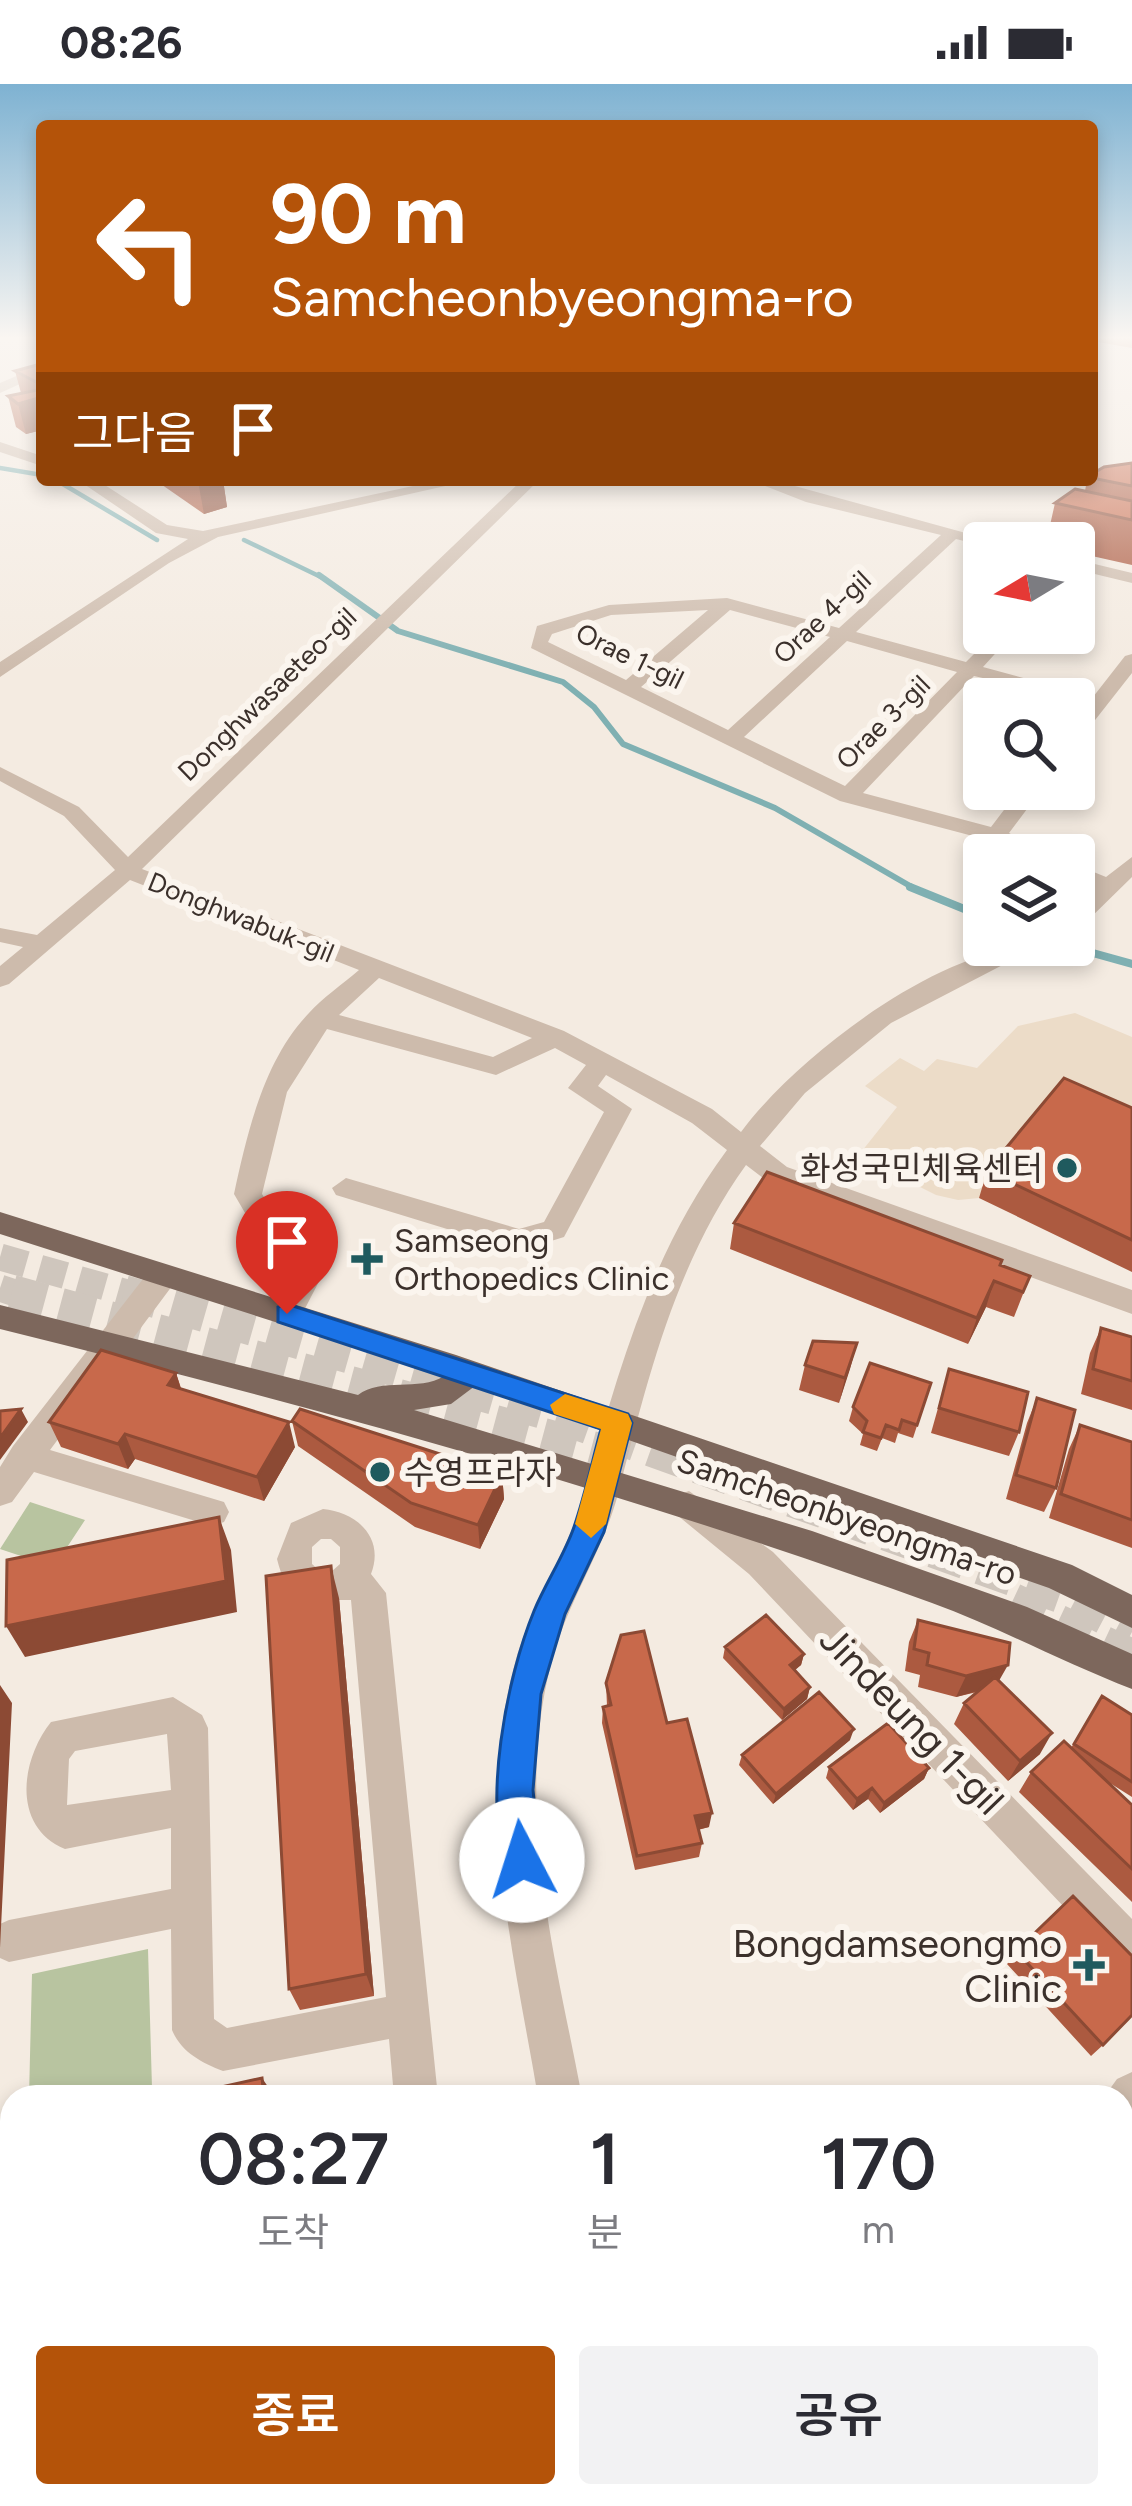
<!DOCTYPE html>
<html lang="ko">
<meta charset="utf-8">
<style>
body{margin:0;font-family:Figtree,"Noto Sans KR",sans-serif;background:#f2f2f3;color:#2b2b33;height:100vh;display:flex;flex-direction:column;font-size:45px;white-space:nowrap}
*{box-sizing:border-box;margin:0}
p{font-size:39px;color:#7c7c81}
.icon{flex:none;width:66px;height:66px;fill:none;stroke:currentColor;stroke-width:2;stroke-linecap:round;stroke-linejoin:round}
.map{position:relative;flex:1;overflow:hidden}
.sheet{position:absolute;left:0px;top:2001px;width:1134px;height:423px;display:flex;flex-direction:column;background:#fff;border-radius:36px 36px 0 0;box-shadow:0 6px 18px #0003}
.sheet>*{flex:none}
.hud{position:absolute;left:36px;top:36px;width:1062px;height:366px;border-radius:12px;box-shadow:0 6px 18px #0003;background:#b45309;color:#fff;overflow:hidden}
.needle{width:78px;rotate:260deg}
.controls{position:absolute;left:963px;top:438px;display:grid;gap:24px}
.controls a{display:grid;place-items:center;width:132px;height:132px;border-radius:12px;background:#fff;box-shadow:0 6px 18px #0003;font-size:60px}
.pin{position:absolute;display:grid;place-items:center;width:102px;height:102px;color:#fff;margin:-123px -51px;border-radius:50% 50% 50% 0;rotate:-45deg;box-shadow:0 0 12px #0007}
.pin .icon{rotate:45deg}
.me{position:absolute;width:132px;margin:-66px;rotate:355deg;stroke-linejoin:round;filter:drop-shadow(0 0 9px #0008)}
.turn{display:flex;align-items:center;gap:42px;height:252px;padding:0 36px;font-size:54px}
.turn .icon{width:156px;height:156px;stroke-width:2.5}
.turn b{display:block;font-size:84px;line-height:102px}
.then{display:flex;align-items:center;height:114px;padding:0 36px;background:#0003;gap:24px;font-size:45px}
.eta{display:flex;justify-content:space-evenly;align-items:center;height:204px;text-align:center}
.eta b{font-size:72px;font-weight:600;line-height:84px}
.cta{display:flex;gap:24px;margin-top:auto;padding:24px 36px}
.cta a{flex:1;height:138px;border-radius:12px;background:#b45309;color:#fff;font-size:48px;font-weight:600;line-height:138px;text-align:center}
.cta a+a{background:#f2f2f3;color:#2b2b33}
.status{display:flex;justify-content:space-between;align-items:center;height:84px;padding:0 60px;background:#fff;direction:ltr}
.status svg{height:33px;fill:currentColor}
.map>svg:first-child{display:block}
</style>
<div class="status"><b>08:26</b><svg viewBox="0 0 49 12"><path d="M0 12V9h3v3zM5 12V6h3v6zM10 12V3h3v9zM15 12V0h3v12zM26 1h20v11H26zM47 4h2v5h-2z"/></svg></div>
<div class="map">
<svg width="1132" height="2422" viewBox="0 0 1132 2422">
<rect width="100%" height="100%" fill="#f4ebe1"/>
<path fill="#b8c4a0" d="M30 1418 85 1436 54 1483 0 1465Z
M148 1865 152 2004 113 2013H29L32 1890Z"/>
<path fill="#ecdcc8" d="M1075 929 1132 953V1055L1054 1020 979 1114 958 1116 936 1111 858 1072 897 1023 865 1002 900 974 924 987 937 975 977 984 1018 942Z"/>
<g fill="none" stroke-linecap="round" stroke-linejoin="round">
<path stroke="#7fb0b2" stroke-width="4.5" d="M0 384 42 391
M56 396 157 456
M244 456 323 494"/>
<path stroke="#7fb0b2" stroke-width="6" d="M319 491 398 547 563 598 594 623 623 660 775 724 917 806"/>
<path stroke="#7fb0b2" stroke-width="8" d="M910 803 984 833
M1064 861 1132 880"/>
<path stroke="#cfc6bd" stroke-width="27" stroke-dasharray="27 14" stroke-linecap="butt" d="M0 1173 134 1211
M0 1204 21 1211"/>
<path stroke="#cfc6bd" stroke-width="34" stroke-dasharray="34 16" stroke-linecap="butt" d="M12 1208 595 1365
M124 1208 557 1332 1071 1516 1132 1548
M1013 1516 1132 1572"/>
<path fill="#cdbbac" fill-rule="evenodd" d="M42 281V290L0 309V299Z
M0 358 42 372V382L0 368Z
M78 396H97L167 441 203 447 441 396H472L218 453 169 479 0 593V578L188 455 156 449Z
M522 396H539L142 785 564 947 712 1025 741 1048C798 971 943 861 1041 861L891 939 805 1009 760 1062 787 1083 1132 1206V1230L767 1097 746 1081C675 1180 648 1294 618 1410 602 1470 566 1520 551 1580 514 1724 555 1870 582 2013H538C514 1870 475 1723 515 1579 531 1519 568 1469 584 1410 618 1288 650 1170 727 1066L692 1039 606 991 598 1002 632 1025 564 1153 519 1167 336 1111 332 1104 346 1094 519 1145 544 1138 604 1028 568 1004 586 981 555 964 496 991 327 945 287 1008 262 1110 279 1137 326 1184 298 1238H276L272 1230 295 1187 259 1153 234 1110C248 1046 264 976 309 929 322 914 343 900 359 886L130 796 9 900 0 903V882L23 863 0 858V844L37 851 115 786 64 732 0 697V683L79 723 128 773ZM379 894 532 954 493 973 339 931Z
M750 396H773L1002 459 984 462 956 455 856 548 966 578 995 549H1014L983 583 1093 613 1125 572 1132 570V589L1081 654 1074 656V637L1085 623 1074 620V615L974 592 863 709 991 743 1020 705H1042L1009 749 1050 771H1021L988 756 840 717 531 564 537 542 609 521 727 514 839 544 941 451 806 418ZM708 526 626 596 548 558 552 550 611 531ZM730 526 830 553 728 646 641 603ZM847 557 957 588 845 702 744 653Z
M1074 475 1132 489V499L1074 485Z
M1132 773V793L1082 842 1074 844V824L1093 805 1074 796V780L1106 793Z
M161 1183 172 1186 176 1194 172 1202 50 1366 224 1418 229 1428 224 1438 212 1442 34 1388 12 1418 0 1422V1383L13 1362 150 1186Z
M689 1407 773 1468 1132 1835V1885L1117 1879 749 1490 677 1431 672 1421 677 1411Z
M323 1425C357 1428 385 1454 371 1490L386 1509 438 2013H394L389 1955 223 1987C202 1979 181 1968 172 1946L171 1845 9 1878 0 1874V1840L9 1836 171 1805V1744L65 1765C12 1743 20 1677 51 1638L173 1613 202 1631 208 1644 214 1935 227 1944 386 1913 351 1516C314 1515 289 1525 277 1475L291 1439ZM321 1455H331L340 1463V1480L331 1488H321L312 1480V1463ZM167 1650 171 1706 67 1721 69 1675 75 1667Z
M1132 1988V2041L1122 2045V2013H1104L1117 1995Z
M12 2393V2412H53V2422H3Z
M200 2412H250V2422H200Z
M430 2412H480L481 2422H431Z
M602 2412H652L653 2422H603Z
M839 2412H889L891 2422H841Z
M940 2412H991L987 2422H936Z"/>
<path fill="#7d675c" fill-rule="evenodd" d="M0 1128 456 1271 1072 1481 1132 1511V1544L1049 1504 475 1302 451 1320 414 1326 812 1447 1027 1523 1132 1570V1605C1064 1579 1000 1544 932 1519 627 1408 315 1323 0 1245V1221L358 1311C381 1293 419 1308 444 1292L0 1150Z"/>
</g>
<path fill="#ac5a40" d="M1092 252H1132V264L1092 257Z
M42 285V346L26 350 16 343 8 312 21 309 15 287Z
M1132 379V481L1074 468V459H1046L1055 419 1085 407 1087 396H1092V390Z
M155 396H223L227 423 204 430Z
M1132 1024V1188L979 1114 987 1087Z
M734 1139 1030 1192 1014 1233 986 1223 968 1260 730 1165Z
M1101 1244 1132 1253V1326L1081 1310 1090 1269Z
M857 1259 839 1319 799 1306 805 1281Z
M949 1285 1019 1348 1009 1372 931 1349Z
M176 1289 181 1304 295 1363 264 1417 135 1375 128 1385 61 1363 49 1338Z
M931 1299 913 1354 898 1349 895 1359 882 1354 877 1367 860 1361 863 1350 849 1337 853 1323Z
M1037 1314 1056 1404 1044 1428 1006 1415 1027 1339Z
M292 1337 502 1390 504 1415 480 1465 415 1443 298 1362Z
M1080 1341 1132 1358V1464L1049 1434 1069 1365Z
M339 1514 374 1912 300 1926 289 1905Z
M918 1536 999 1597 1040 1670 1008 1697 954 1640 964 1619 977 1608 956 1613 918 1603 920 1591 905 1587 909 1558Z
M725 1563 804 1570 801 1581 794 1586 810 1603 807 1615 782 1636 723 1574Z
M606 1599 667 1639 709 1743 698 1746 702 1759 699 1773 635 1786 602 1639 603 1623 607 1622Z
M1102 1612 1132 1631V1713L1105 1696 1132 1721V1818L1019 1708 1031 1688 1071 1664Z
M850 1656 773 1720 739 1681 742 1671Z
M829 1683 929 1684 924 1695 880 1729 868 1715 853 1726 826 1694Z
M1016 1867 1103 1961 1091 1972 1007 1880Z
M12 2048V2157L0 2151V2051Z
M1132 2093V2190L1122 2184V2121Z
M1132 2229V2393L1121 2422H1008L1012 2412H1122V2233Z
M903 2412H927L923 2420 914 2421Z"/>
<path fill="#8c4a34" d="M42 313V346L26 350 18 320Z
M203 396H223L227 423 204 430 198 397Z
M994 1197 986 1223 968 1260 977 1234Z
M857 1259 850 1285 839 1319 845 1294Z
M176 1289 184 1315 168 1301Z
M21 1325 28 1338 0 1376V1354Z
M289 1338 295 1363 264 1417 257 1393Z
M125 1350 135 1375 128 1385 118 1360Z
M502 1390 504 1415 480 1465 478 1441Z
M219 1433 231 1466 237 1528 25 1573 6 1542Z
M331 1482 339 1514 374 1912 366 1890Z
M804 1570 801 1581 787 1593 790 1581Z
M1008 1581 996 1602 956 1613 966 1592Z
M0 1601 12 1619 0 1864Z
M810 1603 807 1615 782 1636 784 1625Z
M854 1645 850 1656 773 1720 776 1710Z
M1052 1649 1040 1670 1008 1697 1020 1677Z
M929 1684 924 1695 880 1729 884 1719Z
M872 1704 868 1715 853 1726 857 1715Z
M712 1729 709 1743 692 1747 695 1732Z
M262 1994 275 2013H264Z
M410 2412H417L418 2422H410Z"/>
<path fill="#c8694b" stroke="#8c4a34" stroke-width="3" d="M37 281 42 285V301L15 287Z
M42 305V313L18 320 8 312Z
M1132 379V402L1092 394V390L1104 383Z
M1075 405 1132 417V436L1055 419Z
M1064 994 1132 1024V1156L987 1087Z
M767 1088 1002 1176 1000 1181 1030 1192 1023 1208 994 1197 977 1234 734 1139Z
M1101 1244 1132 1253V1297L1093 1285Z
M813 1257 857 1259 845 1294 805 1281Z
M101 1266 176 1289 168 1301 289 1338 257 1393 125 1350 118 1360 49 1338Z
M870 1279 931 1299 917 1341 902 1336 899 1346 886 1341 881 1354 863 1348 867 1337 853 1323Z
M949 1285 1028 1308 1019 1348 939 1324Z
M1037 1314 1075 1326 1056 1404 1016 1391Z
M21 1325 0 1354V1327Z
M300 1325 502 1390 478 1441 411 1419 292 1337Z
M1080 1341 1132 1358V1436L1061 1410Z
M219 1433 226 1497 6 1542 7 1476Z
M331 1482 366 1890 289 1905 266 1492Z
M766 1531 804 1570 790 1581 810 1603 784 1625 725 1563Z
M918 1536 1010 1559 1008 1581 966 1592 927 1581 929 1569 914 1565Z
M644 1547 667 1639 687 1635 712 1729 695 1732 702 1759 637 1772 603 1623 611 1621 606 1599 621 1551Z
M995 1593 1052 1649 1020 1677 964 1619Z
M819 1608 854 1645 776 1710 742 1671Z
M1102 1612 1132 1631V1698L1074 1660Z
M888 1639 929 1684 884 1719 872 1704 857 1715 829 1683Z
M1064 1657 1132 1721V1785L1031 1688Z
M1073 1812 1132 1872V1931L1103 1961 1016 1867Z
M262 1994 264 2013H176Z
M12 2048V2142L0 2145V2051Z
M1132 2124V2174L1122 2167V2152Z
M1122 2238 1130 2244 1132 2238V2393L1121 2422H1020L1024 2412H1122Z
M321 2412H410V2422H321Z
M913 2412H927L923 2420Z"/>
<linearGradient id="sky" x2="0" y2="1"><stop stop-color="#7eb2d2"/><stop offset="0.43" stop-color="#faf6f2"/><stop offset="1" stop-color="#faf6f2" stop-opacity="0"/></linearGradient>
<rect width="1132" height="591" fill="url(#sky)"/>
<path fill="#1a73e8" stroke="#114b97" stroke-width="3" d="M287 1220 628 1330 632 1339 604 1448 565 1530 541 1610 533 1706 540 1776 535 1789 522 1794 509 1789C481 1721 507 1593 534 1527 546 1498 564 1472 574 1443 585 1411 592 1378 601 1345L278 1238V1223Z"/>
<path fill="#f59e0b" d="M565 1310 628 1330 632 1339 606 1440 591 1454 575 1440 601 1345 554 1330 550 1321Z"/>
<g fill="#1f5a5e" stroke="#fbf5ee" stroke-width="4.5">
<circle cx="1067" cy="1084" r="12"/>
<path d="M361 1157h12v12h12v12h-12v12h-12v-12h-12v-12h12z"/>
<circle cx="380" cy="1388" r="12"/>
<path d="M1083 1863h12v12h12v12h-12v12h-12v-12h-12v-12h12z"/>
</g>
<g text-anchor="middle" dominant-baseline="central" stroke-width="12" stroke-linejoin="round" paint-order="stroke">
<g font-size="27" fill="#3b302b" stroke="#fbf5ee">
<text transform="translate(822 533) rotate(-43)">Orae 4-gil</text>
<text transform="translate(630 572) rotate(26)">Orae 1-gil</text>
<text transform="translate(267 610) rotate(-44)">Donghwasaeteo-gil</text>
<text transform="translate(883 638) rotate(-45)">Orae 3-gil</text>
<text transform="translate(241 833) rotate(22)">Donghwabuk-gil</text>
</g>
<g font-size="33" fill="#3b302b" stroke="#fbf5ee" text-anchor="start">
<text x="1043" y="1084" text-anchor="end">화성국민체육센터</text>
<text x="394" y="1156">Samseong<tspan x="394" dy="38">Orthopedics Clinic</tspan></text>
<text x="404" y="1388">수영프라자</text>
</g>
<g font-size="33" fill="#3b302b" stroke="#fbf5ee">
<text transform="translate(847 1433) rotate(19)">Samcheonbyeongma-ro</text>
</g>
<g font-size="39" fill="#3b302b" stroke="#fbf5ee">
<text transform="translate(912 1636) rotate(46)">Jindeung 1-gil</text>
</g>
<g font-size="39" fill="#3b302b" stroke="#fbf5ee" text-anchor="end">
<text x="1062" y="1859">Bongdamseongmo<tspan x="1062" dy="45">Clinic</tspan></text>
</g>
</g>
</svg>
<div class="controls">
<a><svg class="needle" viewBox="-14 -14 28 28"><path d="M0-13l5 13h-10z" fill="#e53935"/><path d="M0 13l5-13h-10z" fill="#7c7c81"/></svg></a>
<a><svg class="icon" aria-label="search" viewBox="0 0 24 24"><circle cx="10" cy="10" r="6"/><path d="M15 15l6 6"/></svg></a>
<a><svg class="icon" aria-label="layers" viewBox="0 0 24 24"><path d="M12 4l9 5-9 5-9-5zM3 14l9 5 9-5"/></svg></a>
</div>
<div class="pin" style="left:287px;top:1230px;background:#d93025"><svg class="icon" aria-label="arrive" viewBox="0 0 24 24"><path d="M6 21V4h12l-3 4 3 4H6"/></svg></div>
<svg class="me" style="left:522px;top:1776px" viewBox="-20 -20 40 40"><circle r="19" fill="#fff"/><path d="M0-13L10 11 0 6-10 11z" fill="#1a73e8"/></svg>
<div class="hud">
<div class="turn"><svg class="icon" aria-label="left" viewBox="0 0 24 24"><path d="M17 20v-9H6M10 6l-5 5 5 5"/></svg><div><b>90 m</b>Samcheonbyeongma-ro</div></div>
<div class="then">그다음<svg class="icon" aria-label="arrive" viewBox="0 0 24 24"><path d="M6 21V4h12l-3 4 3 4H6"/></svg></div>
</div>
<section class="sheet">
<div class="eta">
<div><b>08:27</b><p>도착</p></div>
<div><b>1</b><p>분</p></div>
<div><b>170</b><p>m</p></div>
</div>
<div class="cta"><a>종료</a><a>공유</a></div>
</section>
</div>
